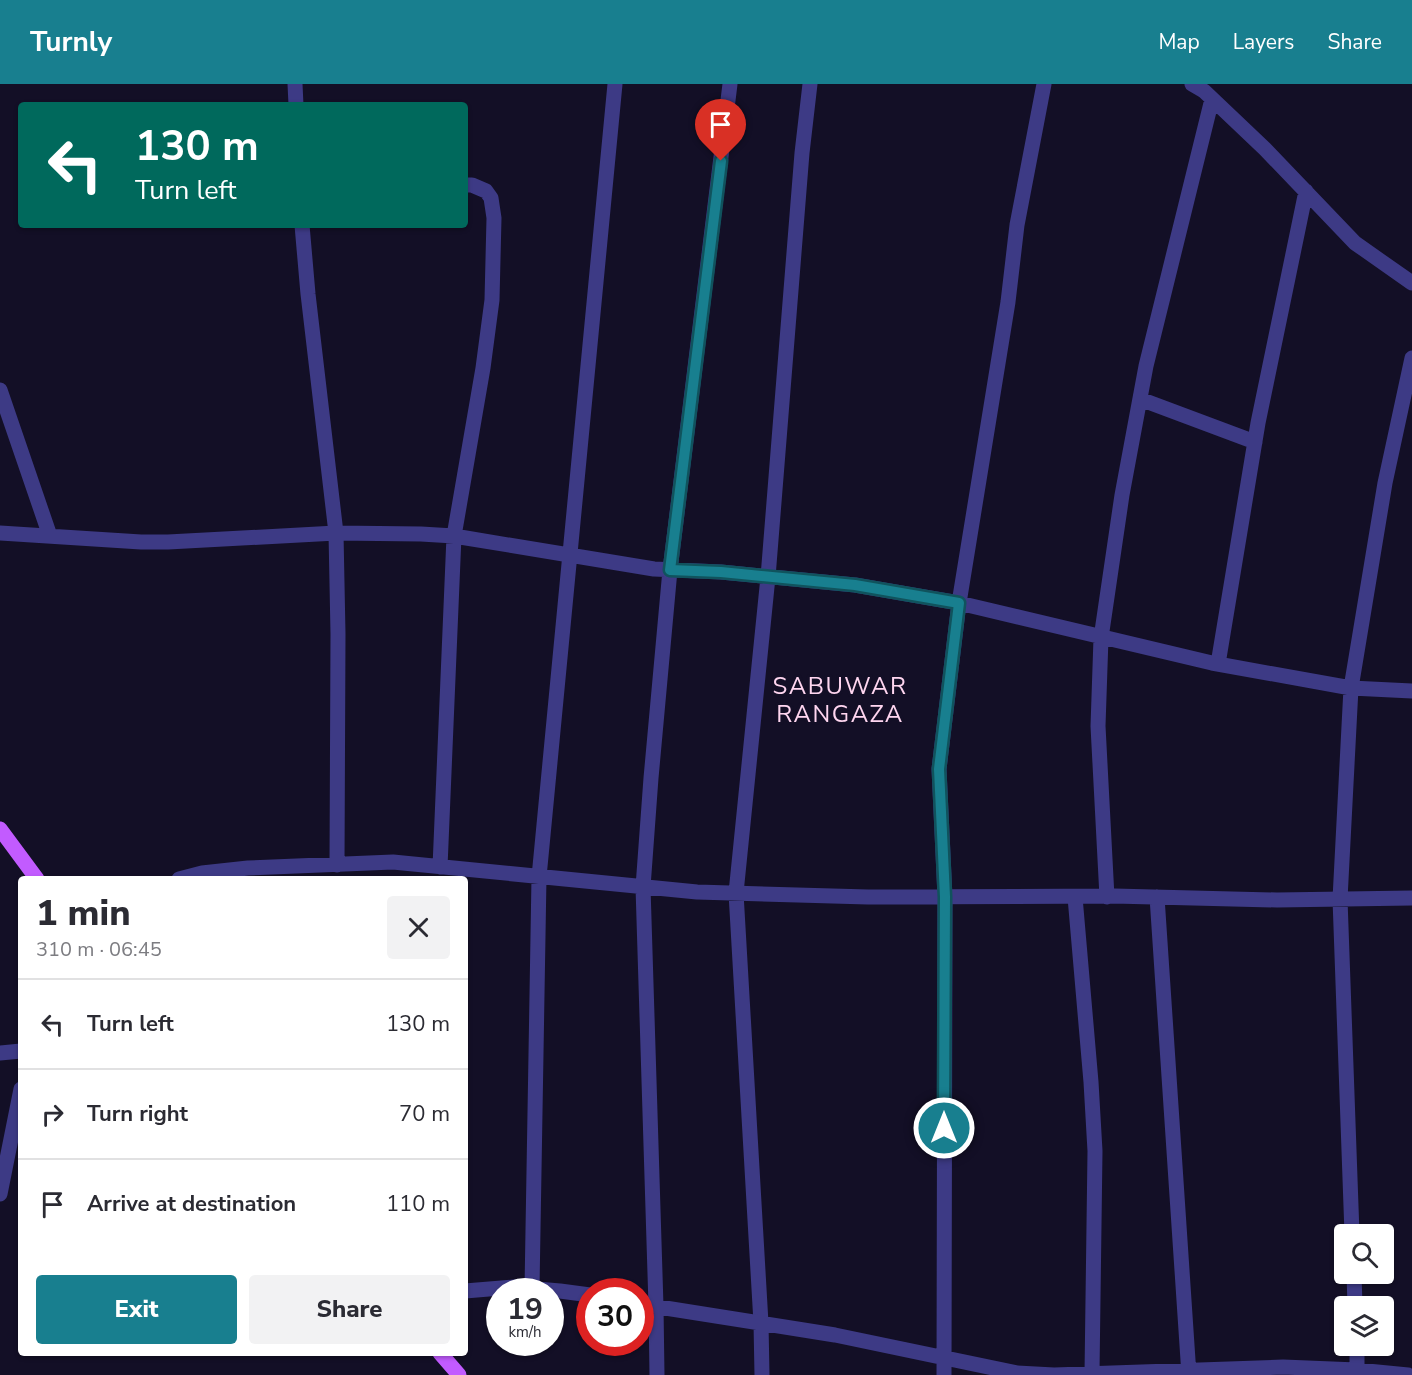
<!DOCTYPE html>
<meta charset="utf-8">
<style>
body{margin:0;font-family:"Nunito Sans",sans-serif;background:#f2f2f3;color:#2b2b33;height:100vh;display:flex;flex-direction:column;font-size:22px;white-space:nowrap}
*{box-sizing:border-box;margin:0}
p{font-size:20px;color:#7c7c81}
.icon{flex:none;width:33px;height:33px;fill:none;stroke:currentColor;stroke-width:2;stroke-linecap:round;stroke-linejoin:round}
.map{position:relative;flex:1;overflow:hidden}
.side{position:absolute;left:18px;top:792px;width:450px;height:480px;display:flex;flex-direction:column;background:#fff;border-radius:6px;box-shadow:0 2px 4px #0004}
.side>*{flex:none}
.hud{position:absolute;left:18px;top:18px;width:450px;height:126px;border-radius:6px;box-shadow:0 2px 4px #0004;background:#00695c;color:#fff;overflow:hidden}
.fabs{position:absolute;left:1334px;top:1140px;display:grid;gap:12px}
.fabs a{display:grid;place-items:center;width:60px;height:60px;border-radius:6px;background:#fff;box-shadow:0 2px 4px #0004;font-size:30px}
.speed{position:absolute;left:486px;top:1194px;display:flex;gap:12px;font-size:30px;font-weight:700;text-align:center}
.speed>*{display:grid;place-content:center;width:78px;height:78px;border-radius:50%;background:#fff;box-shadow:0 2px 4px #0004;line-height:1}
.speed small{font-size:15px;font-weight:400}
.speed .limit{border:9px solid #d22;background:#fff;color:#111}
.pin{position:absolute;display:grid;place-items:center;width:51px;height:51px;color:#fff;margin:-62px -26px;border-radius:50% 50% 50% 0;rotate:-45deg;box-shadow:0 0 6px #0007}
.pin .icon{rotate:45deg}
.me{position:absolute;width:66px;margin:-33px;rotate:0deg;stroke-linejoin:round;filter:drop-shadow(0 0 4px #0008)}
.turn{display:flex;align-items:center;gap:21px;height:126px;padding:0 18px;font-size:27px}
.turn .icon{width:78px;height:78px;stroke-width:2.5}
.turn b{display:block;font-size:42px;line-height:51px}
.round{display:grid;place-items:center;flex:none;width:63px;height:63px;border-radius:6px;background:#f2f2f3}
.headline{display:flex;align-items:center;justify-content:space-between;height:102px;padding:0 18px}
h1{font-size:36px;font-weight:800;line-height:45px}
.primary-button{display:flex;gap:12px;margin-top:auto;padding:12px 18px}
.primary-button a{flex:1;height:69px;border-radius:6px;background:#187f8f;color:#fff;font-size:24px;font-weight:800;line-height:69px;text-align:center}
.primary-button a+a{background:#f2f2f3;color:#2b2b33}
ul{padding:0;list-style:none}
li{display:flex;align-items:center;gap:18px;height:90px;padding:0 18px;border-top:2px solid #e1e1e2}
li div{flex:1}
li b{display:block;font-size:22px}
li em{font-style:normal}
header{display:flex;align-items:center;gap:36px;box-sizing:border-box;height:84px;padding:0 30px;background:#187f8f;color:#fff}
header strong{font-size:28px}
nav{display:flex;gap:33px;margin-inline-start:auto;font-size:21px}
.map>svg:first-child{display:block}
</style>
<header>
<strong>Turnly</strong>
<nav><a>Map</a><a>Layers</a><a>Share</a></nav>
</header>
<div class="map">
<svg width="1412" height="1291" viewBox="0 0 1412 1291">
<rect width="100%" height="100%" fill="#130f26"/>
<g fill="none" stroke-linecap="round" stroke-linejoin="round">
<path stroke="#3d3a85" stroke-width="15" d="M295 0 296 21
M1192 0 1204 7 1265 65 1355 159 1412 199
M302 141 308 210 336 449 338 550 337 781
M0 306 50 452
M1140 315 1255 358
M0 449 141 458H168L336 449 421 450 454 452 654 485 721 488 855 501 959 519 1212 579 1351 604 1412 607
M1218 580 1258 339 1306 107
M440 783 454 452 483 284 492 216 494 134 491 114 486 107 472 101H465
M179 795 202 789 248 784 393 778 697 808 868 813 1114 812 1277 816 1412 814
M1075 813 1091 998 1095 1067 1092 1289
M1107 813 1098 642 1101 554 1122 411 1146 282 1212 15
M1157 813 1189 1291
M0 969 21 967
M0 1110 21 1005
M1352 1150 1340 815 1351 604 1385 399 1412 274
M1354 1190 1355 1222
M532 1205 539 793 615 0
M465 1207 514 1203 560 1207 590 1211
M640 1220 835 1251 1017 1289 1054 1291 1283 1283 1357 1286 1408 1291
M1357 1262V1286
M657 1291 656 1222 643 803 651 694 670 486 730 0
M762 1291 761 1239 736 809 768 493 802 69 810 0
M944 1291 945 813 939 685 959 519 1008 218 1017 141 1044 0"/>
<path stroke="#c25bff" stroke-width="15" d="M0 745 37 795
M440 1269 459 1291"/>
</g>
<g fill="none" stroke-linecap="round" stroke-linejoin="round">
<g stroke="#10535d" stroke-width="15">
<path id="route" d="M721 77 670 486 721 488 855 501 959 519 939 685 945 813 944 1044"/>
</g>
<use href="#route" stroke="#187f8f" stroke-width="10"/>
</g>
<g text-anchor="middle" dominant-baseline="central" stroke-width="6" stroke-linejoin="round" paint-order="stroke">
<g font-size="24" letter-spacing="1.5" fill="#ffd6f0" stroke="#130f26">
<text x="840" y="602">SABUWAR<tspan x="840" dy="28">RANGAZA</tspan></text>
</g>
</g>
</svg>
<div class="fabs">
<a><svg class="icon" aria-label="search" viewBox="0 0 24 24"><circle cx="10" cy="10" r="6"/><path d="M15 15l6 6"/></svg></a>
<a><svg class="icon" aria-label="layers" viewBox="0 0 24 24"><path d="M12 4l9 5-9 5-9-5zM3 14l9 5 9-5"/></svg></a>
</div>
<div class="speed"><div>19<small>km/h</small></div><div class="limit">30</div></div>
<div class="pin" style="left:721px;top:77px;background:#d93025"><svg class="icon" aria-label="arrive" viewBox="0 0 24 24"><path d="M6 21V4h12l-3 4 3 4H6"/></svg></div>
<svg class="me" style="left:944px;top:1044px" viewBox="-20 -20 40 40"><circle r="17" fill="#187f8f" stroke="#fff" stroke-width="3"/><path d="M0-11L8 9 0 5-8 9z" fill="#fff"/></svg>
<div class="hud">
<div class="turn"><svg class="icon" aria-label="left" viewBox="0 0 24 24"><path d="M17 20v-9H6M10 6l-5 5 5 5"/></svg><div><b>130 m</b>Turn left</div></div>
</div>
<section class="side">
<div class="headline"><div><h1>1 min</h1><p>310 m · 06:45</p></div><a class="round"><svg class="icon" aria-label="close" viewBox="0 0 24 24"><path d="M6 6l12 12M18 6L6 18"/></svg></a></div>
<ul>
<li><svg class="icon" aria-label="left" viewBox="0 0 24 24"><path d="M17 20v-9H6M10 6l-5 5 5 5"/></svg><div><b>Turn left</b></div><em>130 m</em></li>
<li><svg class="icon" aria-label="right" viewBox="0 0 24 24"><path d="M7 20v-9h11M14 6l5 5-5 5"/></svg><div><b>Turn right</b></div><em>70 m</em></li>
<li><svg class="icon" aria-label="arrive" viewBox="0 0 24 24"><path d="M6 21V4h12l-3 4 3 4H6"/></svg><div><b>Arrive at destination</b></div><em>110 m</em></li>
</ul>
<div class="primary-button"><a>Exit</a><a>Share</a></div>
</section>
</div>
